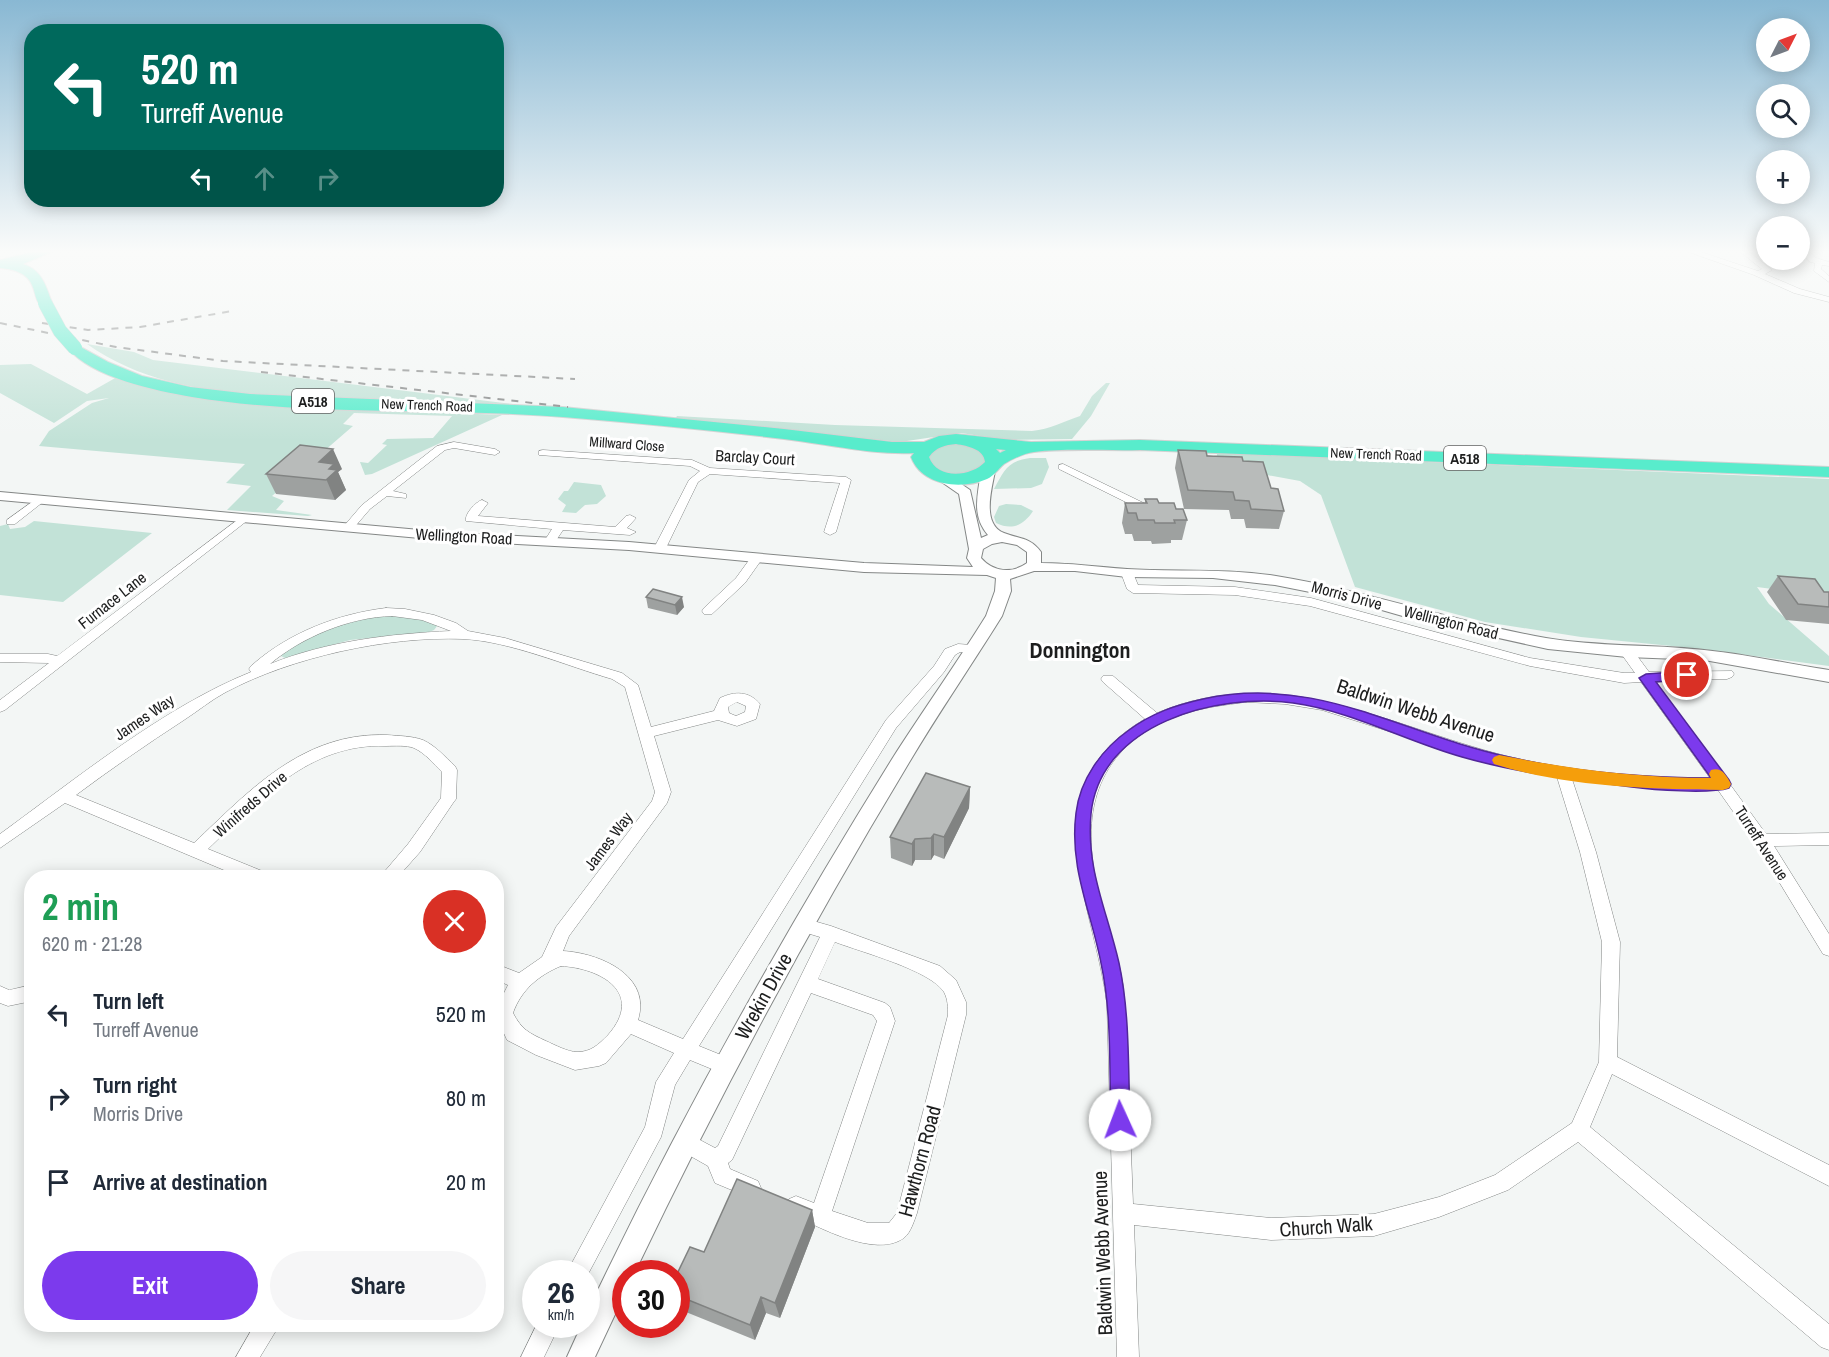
<!DOCTYPE html>
<meta charset="utf-8">
<style>
body{margin:0;font-family:"Archivo Narrow",sans-serif;background:#f6f6f7;color:#1f2937;height:100vh;display:flex;flex-direction:column;font-size:22px;white-space:nowrap}
*{box-sizing:border-box;margin:0}
p{font-size:20px;color:#747a83}
.icon{flex:none;width:33px;height:33px;fill:none;stroke:currentColor;stroke-width:2;stroke-linecap:round;stroke-linejoin:round}
.map{position:relative;flex:1;overflow:hidden}
.sheet{position:absolute;left:24px;top:870px;width:480px;height:462px;display:flex;flex-direction:column;background:#fff;border-radius:24px;box-shadow:0 3px 15px #0003}
.sheet>*{flex:none}
.top-card{position:absolute;left:24px;top:24px;width:480px;height:183px;border-radius:24px;box-shadow:0 3px 15px #0003;background:#00695c;color:#fff;overflow:hidden}
.needle{width:39px;rotate:48deg}
.buttons{position:absolute;left:1756px;top:18px;display:grid;gap:12px}
.buttons a{display:grid;place-items:center;width:54px;height:54px;border-radius:50%;background:#fff;box-shadow:0 3px 15px #0003;font-size:30px}
.speed{position:absolute;left:522px;top:1260px;display:flex;gap:12px;font-size:30px;font-weight:700;text-align:center}
.speed>*{display:grid;place-content:center;width:78px;height:78px;border-radius:50%;background:#fff;box-shadow:0 3px 15px #0003;line-height:1}
.speed small{font-size:15px;font-weight:400}
.speed .limit{border:9px solid #d22;background:#fff;color:#111}
.pin{position:absolute;display:grid;place-items:center;width:51px;height:51px;color:#fff;margin:-26px;border:3px solid #fff;border-radius:50%;box-shadow:0 2px 6px #0007}
.me{position:absolute;width:66px;margin:-33px;rotate:358deg;stroke-linejoin:round;filter:drop-shadow(0 0 4px #0008)}
.turn{display:flex;align-items:center;gap:21px;height:126px;padding:0 18px;font-size:27px}
.turn .icon{width:78px;height:78px;stroke-width:2.5}
.turn b{display:block;font-size:42px;line-height:51px}
.lanes{display:flex;align-items:center;height:57px;padding:0 18px;background:#0003;justify-content:center;gap:30px;direction:ltr}
.lanes .off{opacity:.35}
.round{display:grid;place-items:center;flex:none;width:63px;height:63px;border-radius:32px;background:#f6f6f7}
.summary{display:flex;align-items:center;justify-content:space-between;height:102px;padding:0 18px}
h1{font-size:36px;font-weight:700;line-height:45px;color:#1e9e55}
.action{display:flex;gap:12px;margin-top:auto;padding:12px 18px}
.action a{flex:1;height:69px;border-radius:36px;background:#7c3aed;color:#fff;font-size:24px;font-weight:700;line-height:69px;text-align:center}
.action a+a{background:#f6f6f7;color:#1f2937}
ul{padding:0;list-style:none}
li{display:flex;align-items:center;gap:18px;height:84px;padding:0 18px}
li div{flex:1}
li b{display:block;font-size:22px}
li em{font-style:normal}
.map>svg:first-child{display:block}
</style>
<div class="map">
<svg width="1829" height="1357" viewBox="0 0 1829 1357">
<rect width="100%" height="100%" fill="#f3f6f5"/>
<path fill="#c2e2d7" d="M87 344 134 352 153 360 521 405C457 401 393 400 329 398 245 395 158 394 87 344Z
M31 364 87 394 117 377 174 392 454 409 453 413 502 415 372 474 365 475 360 462 368 463 387 445 382 444 387 439 433 438 452 416 354 413 343 424 353 426 272 496 284 501 276 510 312 515 308 516 227 510 251 486 226 483 245 464 39 446 49 431 92 403 109 398 87 401 54 423 0 393V365Z
M1106 383H1110L1091 416 1072 439 1007 440 961 433 900 442 675 419 677 416 835 425 1032 431C1050 429 1063 422 1080 416L1092 396Z
M955 443 974 445 989 458 979 472 950 475 932 468 927 457 936 447Z
M1217 453 1829 479V596L1757 587 1769 604 1829 656V666L1702 649 1581 637 1485 622 1355 587 1321 495 1300 481 1217 466Z
M1030 458H1046L1049 467 1042 484 1031 488 994 489C1004 471 1007 461 1030 458Z
M574 482 601 485 606 496 597 504 585 505 576 513 562 512 566 505 558 499 564 491H568Z
M1006 504 1021 505 1033 511C1024 525 1012 531 996 523L994 517 999 506Z
M34 521 152 533 63 602 0 595V526L8 524 10 529 25 527Z
M382 614 418 618 438 625 434 630 429 632 350 640 293 656 285 658 281 656C303 633 352 622 382 614Z"/>
<g fill="none" stroke-linecap="round" stroke-linejoin="round">
<g stroke="#848786" stroke-width="1">
<path id="minor" d="M1686 251H1698L1758 271 1762 269 1739 251H1748L1772 270 1765 274 1800 289 1829 297V302L1794 293 1754 275Z
M1800 251H1808L1816 258 1829 262V266L1822 265 1821 269 1829 276V282L1814 271 1815 263 1810 262Z
M454 442 495 449 500 452 495 455 454 448 445 450 393 491 406 494V498L387 496 370 509 352 530H344V526L362 505 437 446Z
M543 450 692 460 710 468 846 477 851 480 836 532 830 535 824 532 840 483 710 474 698 482 666 548 660 552 654 548 689 480 700 471 690 466 539 455V451Z
M1063 464 1154 508 1156 510 1154 512H1146L1059 469V465Z
M39 497 45 500 43 502 15 524H7V520Z
M482 500 488 503 478 516 615 527 626 516 630 515 636 518 627 528 636 532 630 535 563 530 555 542 551 543 545 540 552 529 466 521C464 515 475 502 482 500Z
M244 515 248 516V520L5 710 0 712V700L49 663 0 662V654H48L57 656Z
M756 555 762 559 745 583 712 614H704L702 611 704 608 736 578 752 556Z
M1127 569 1133 573 1138 585 1235 587 1311 598 1530 658 1624 673H1635L1620 652 1627 648 1632 649 1649 672 1732 671 1734 674 1732 677 1727 679 1655 681 1766 834 1829 833V845L1774 846 1829 934V956L1823 954 1756 844 1718 790 1642 787 1572 779 1596 852 1620 942 1617 1057 1829 1165V1186L1612 1074 1590 1127 1829 1324V1350L1821 1347 1578 1142 1508 1190 1439 1217 1374 1236 1271 1240 1134 1225 1139 1357H1117L1107 1004C1094 901 1027 788 1145 719L1103 682 1101 679 1103 676H1113L1157 713C1282 661 1386 726 1506 756 1572 772 1642 778 1710 778L1641 682 1624 683 1530 666 1310 606 1235 595 1133 593 1127 589 1121 573ZM1246 702 1285 704 1322 710 1470 757 1557 777 1580 852 1602 942 1599 1062 1572 1123 1495 1175 1439 1197 1374 1214 1271 1218 1133 1204C1131 1160 1130 1116 1128 1072 1127 1043 1126 1014 1123 985 1117 946 1101 909 1094 870 1081 795 1109 738 1184 714 1204 707 1225 705 1246 702Z
M386 608 405 609 434 615 456 623 468 631 505 638 622 673 638 685 651 727 714 711 720 698C735 691 749 691 760 704L756 719 737 726 718 720 654 736 671 792 667 803 569 936 563 951C599 953 652 975 638 1020L683 1039 886 720 934 666 945 649 958 644 972 645 979 649 972 653 960 652 955 655 944 672 896 728 699 1046 731 1059 733 1065 731 1071 724 1074 690 1060 675 1085 661 1137 586 1278V1274H566L645 1127 656 1082 674 1053 631 1034 606 1063 599 1066 575 1070 536 1055 507 1040 496 1016 499 1003 508 985 496 980V964L519 973 542 957 556 927 652 801 655 792 625 687 612 679C567 666 509 641 463 639 388 636 292 657 226 692 211 700 198 711 184 720 147 744 111 769 76 795L194 843C250 790 303 732 387 735 399 736 412 736 423 740 436 746 445 757 455 766L457 770 456 799 453 803 420 852 397 878H379L408 844 441 798 442 772C434 764 425 753 414 748 406 745 395 746 386 746 309 743 259 800 208 849L267 873 269 878H243L65 803 0 848V834C77 778 164 707 251 672L249 669 251 666C288 633 337 614 386 608ZM392 616 422 620 451 631C389 634 328 641 270 664 302 637 350 617 392 616ZM737 702 746 706 745 712 736 716 729 713 728 707ZM561 966C601 968 645 993 608 1035 598 1045 591 1052 577 1052 568 1052 555 1045 546 1041 529 1033 522 1030 513 1013 521 990 539 975 561 966Z
M803 918 831 926 940 966 956 980 966 1002V1015L917 1213C914 1221 911 1232 904 1238 875 1259 817 1226 789 1213L786 1206 789 1199 796 1196 814 1203 877 1021 873 1015 811 993 732 1160 728 1163 730 1169 758 1181 761 1188 758 1195 751 1198 715 1183 708 1166 678 1149 675 1142 678 1135 685 1132 715 1148 718 1146 820 937 797 930 795 925 797 920ZM835 942C861 952 930 970 944 992 948 1000 948 1007 948 1015L897 1213 889 1223H868L832 1211 895 1021 890 1007 885 1003 818 979Z
M32 985V1001L8 1006 0 1003V986L9 990Z
M255 1324H280L260 1357H236Z
M537 1324H560L544 1357H521Z"/>
</g>
<g stroke="#848786" stroke-width="2">
<path id="tertiary" d="M988 467 995 471C992 488 981 524 1004 533 1019 539 1030 537 1041 552V563C1070 563 1098 567 1127 569 1177 572 1227 568 1276 576 1368 591 1455 622 1546 638 1598 647 1651 644 1704 650 1746 654 1788 664 1829 670V682L1704 660 1627 657 1548 649 1413 619 1340 598 1275 585 1213 578 1127 577 1075 571H1034L1010 579 1011 591 1002 616C971 666 937 715 907 766 808 930 717 1100 634 1274H626V1291L595 1357H567L582 1324H586V1315C677 1123 782 936 894 756 924 709 957 663 986 616L995 591 996 578 987 575 864 572 629 550 442 540 0 500V492L442 532 629 542 864 563 973 567 967 558 969 549 959 494 933 476 935 473H945L970 490 981 538 988 535C971 515 978 495 981 471ZM1002 542 1017 545 1027 552V563C1012 574 993 572 981 558L983 549 992 544Z"/>
</g>
<g stroke="#d2d2d2" stroke-width="2">
<path id="trunk" d="M36 251H54L23 264C42 270 46 286 52 303L45 307C27 302 46 272 0 268V260Z
M75 344 108 362 142 376 190 387 250 394 563 407 784 429 892 442H924L939 436 956 434 1031 442 1140 440 1829 467V477L1140 450C1108 451 1065 448 1034 452 1025 453 1012 459 1004 464 998 469 994 476 987 479 961 490 922 486 911 457L914 453C870 455 827 444 784 439 710 430 637 423 563 417 440 407 314 417 192 397 157 391 90 377 68 348ZM956 444C968 446 984 449 985 462 971 477 937 480 929 457 936 447 945 445 956 444ZM996 449 1006 450 1000 453Z"/>
</g>
<use href="#minor" fill="#fff" fill-rule="evenodd"/>
<use href="#tertiary" fill="#fff" fill-rule="evenodd"/>
<use href="#trunk" fill="#58eccc" fill-rule="evenodd"/>
<path stroke="#878989" stroke-width="2" stroke-dasharray="7 7" stroke-linecap="butt" d="M0 323 116 347 223 361 575 379
M42 323 88 330 140 327 232 311
M261 372 568 407"/>
<g stroke="#d2d2d2" stroke-width="15" stroke-linecap="butt">
<path id="trunk-bridge" d="M45 303 60 331 75 348"/>
</g>
<use href="#trunk-bridge" stroke="#58eccc" stroke-width="14"/>
</g>
<path fill="#9ea1a0" d="M1178 450 1243 461 1271 488 1284 511 1279 529 1246 528 1244 519H1231L1229 510 1184 509 1175 468Z
M342 469 338 472 346 490 335 500 276 494 266 474Z
M1145 499 1176 509 1187 520 1182 540H1171V543L1152 544 1151 541H1134L1132 534H1125L1122 523 1125 503H1145Z
M1778 576 1824 592H1829V624L1786 620 1767 592Z
M646 597 684 607 677 615 648 608Z
M970 787 969 808 944 859 934 855 931 860H915L912 866 891 858 890 837Z
M812 1210 815 1227 780 1318 766 1313 755 1340 676 1308V1276L704 1252Z"/>
<path fill="#818382" d="M333 449 342 469 338 472 346 490 335 500 319 462Z
M682 597 684 607 677 615 675 605Z
M970 787 969 808 944 859V837Z
M934 834V855L931 860V838Z
M915 839V860L912 866V844Z
M812 1210 815 1227 780 1318 775 1303Z
M761 1297 766 1313 755 1340 750 1325Z"/>
<path fill="#b8bbba" stroke="#818382" stroke-width="1.5" d="M300 445 333 449 319 462 334 464 329 469 337 470 326 480 266 474Z
M1178 450 1206 451 1207 456 1242 457 1243 461 1263 462 1271 488 1278 489 1284 511 1251 509 1249 501 1235 500 1233 492 1188 490Z
M1145 499H1157L1159 503H1174L1176 509H1183L1187 520H1174L1175 523H1155L1154 520H1138L1136 513H1128L1125 503H1147Z
M1778 576 1815 579 1824 592H1829V607L1798 604Z
M653 589 682 597 675 605 646 597Z
M926 773 970 787 944 837 934 834 931 838 915 839 912 844 890 837Z
M737 1179 812 1210 775 1303 761 1297 750 1325 676 1295V1276L690 1247 704 1252Z"/>
<linearGradient id="sky" x2="0" y2="1"><stop stop-color="#89b8d3"/><stop offset="0.57" stop-color="#fafbfa"/><stop offset="1" stop-color="#fafbfa" stop-opacity="0"/></linearGradient>
<rect width="1829" height="441" fill="url(#sky)"/>
<path fill="#7c3aed" stroke="#51269a" stroke-width="1.5" d="M1687 671 1692 672 1694 675 1692 679 1656 682 1729 780 1731 784 1729 788C1710 794 1653 790 1632 787 1575 780 1518 773 1462 757 1405 741 1352 711 1293 703 1217 693 1100 723 1091 814 1086 870 1107 910 1119 963 1130 1014 1128 1068 1130 1120L1127 1127 1120 1130 1114 1127 1111 1120C1109 1068 1112 1014 1101 963 1091 911 1069 868 1076 813 1080 779 1102 749 1129 730 1152 713 1176 705 1203 699 1317 674 1401 734 1509 757 1575 772 1643 778 1711 778L1639 678 1646 674Z"/>
<path fill="#f59e0b" d="M1499 755C1570 769 1639 778 1711 778L1709 774 1711 770C1722 767 1726 775 1731 784L1729 788 1723 790C1647 789 1567 787 1494 764L1492 760 1494 757Z"/>
<g text-anchor="middle" dominant-baseline="central" stroke-width="6" stroke-linejoin="round" paint-order="stroke">
<g font-size="14" fill="#1d1e1e" stroke="#fff">
<text transform="translate(427 405) rotate(2)">New Trench Road</text>
<text transform="translate(627 444) rotate(4)">Millward Close</text>
<text transform="translate(1376 454) rotate(2)">New Trench Road</text>
</g>
<g fill="#fff" stroke="#616262" stroke-width="1.5">
<rect x="292" y="389" width="42" height="24" rx="4.5"/>
<rect x="1444" y="446" width="42" height="24" rx="4.5"/>
</g>
<g font-size="15" font-weight="bold" fill="#1d1e1e">
<text x="313" y="401">A518</text>
<text x="1465" y="458">A518</text>
</g>
<g font-size="16" fill="#1d1e1e" stroke="#fff">
<text transform="translate(755 457) rotate(3)">Barclay Court</text>
<text transform="translate(464 536) rotate(3)">Wellington Road</text>
<text transform="translate(1347 595) rotate(15)">Morris Drive</text>
<text transform="translate(112 600) rotate(-38)">Furnace Lane</text>
<text transform="translate(1451 622) rotate(14)">Wellington Road</text>
<text transform="translate(144 717) rotate(-34)">James Way</text>
<text transform="translate(250 804) rotate(-41)">Winifreds Drive</text>
<text transform="translate(608 841) rotate(-53)">James Way</text>
<text transform="translate(1762 843) rotate(57)">Turreff Avenue</text>
</g>
<g font-size="20" fill="#1d1e1e" stroke="#fff">
<text transform="translate(1416 710) rotate(18)">Baldwin Webb Avenue</text>
<text transform="translate(763 996) rotate(-61)">Wrekin Drive</text>
<text transform="translate(919 1161) rotate(-75)">Hawthorn Road</text>
<text transform="translate(1326 1226) rotate(-4)">Church Walk</text>
<text transform="translate(1102 1253) rotate(-92)">Baldwin Webb Avenue</text>
</g>
<g font-size="22" font-weight="bold" fill="#1d1e1e" stroke="#fff">
<text x="1080" y="650">Donnington</text>
</g>
</g>
</svg>
<div class="buttons">
<a><svg class="needle" viewBox="-14 -14 28 28"><path d="M0-13l5 13h-10z" fill="#e53935"/><path d="M0 13l5-13h-10z" fill="#747a83"/></svg></a>
<a><svg class="icon" aria-label="search" viewBox="0 0 24 24"><circle cx="10" cy="10" r="6"/><path d="M15 15l6 6"/></svg></a>
<a>+</a>
<a>−</a>
</div>
<div class="speed"><div>26<small>km/h</small></div><div class="limit">30</div></div>
<div class="pin" style="left:1687px;top:675px;background:#d93025"><svg class="icon" aria-label="arrive" viewBox="0 0 24 24"><path d="M6 21V4h12l-3 4 3 4H6"/></svg></div>
<svg class="me" style="left:1120px;top:1120px" viewBox="-20 -20 40 40"><circle r="19" fill="#fff"/><path d="M0-13L10 11 0 6-10 11z" fill="#7c3aed"/></svg>
<div class="top-card">
<div class="turn"><svg class="icon" aria-label="left" viewBox="0 0 24 24"><path d="M17 20v-9H6M10 6l-5 5 5 5"/></svg><div><b>520 m</b>Turreff Avenue</div></div>
<div class="lanes"><svg class="icon" aria-label="left" viewBox="0 0 24 24"><path d="M17 20v-9H6M10 6l-5 5 5 5"/></svg><svg class="icon off" aria-label="ahead" viewBox="0 0 24 24"><path d="M12 20V5M6 11l6-6 6 6"/></svg><svg class="icon off" aria-label="right" viewBox="0 0 24 24"><path d="M7 20v-9h11M14 6l5 5-5 5"/></svg></div>
</div>
<section class="sheet">
<div class="summary"><div><h1>2 min</h1><p>620 m · 21:28</p></div><a class="round" style="background:#d93025;color:#fff"><svg class="icon" aria-label="close" viewBox="0 0 24 24"><path d="M6 6l12 12M18 6L6 18"/></svg></a></div>
<ul>
<li><svg class="icon" aria-label="left" viewBox="0 0 24 24"><path d="M17 20v-9H6M10 6l-5 5 5 5"/></svg><div><b>Turn left</b><p>Turreff Avenue</p></div><em>520 m</em></li>
<li><svg class="icon" aria-label="right" viewBox="0 0 24 24"><path d="M7 20v-9h11M14 6l5 5-5 5"/></svg><div><b>Turn right</b><p>Morris Drive</p></div><em>80 m</em></li>
<li><svg class="icon" aria-label="arrive" viewBox="0 0 24 24"><path d="M6 21V4h12l-3 4 3 4H6"/></svg><div><b>Arrive at destination</b></div><em>20 m</em></li>
</ul>
<div class="action"><a>Exit</a><a>Share</a></div>
</section>
</div>
